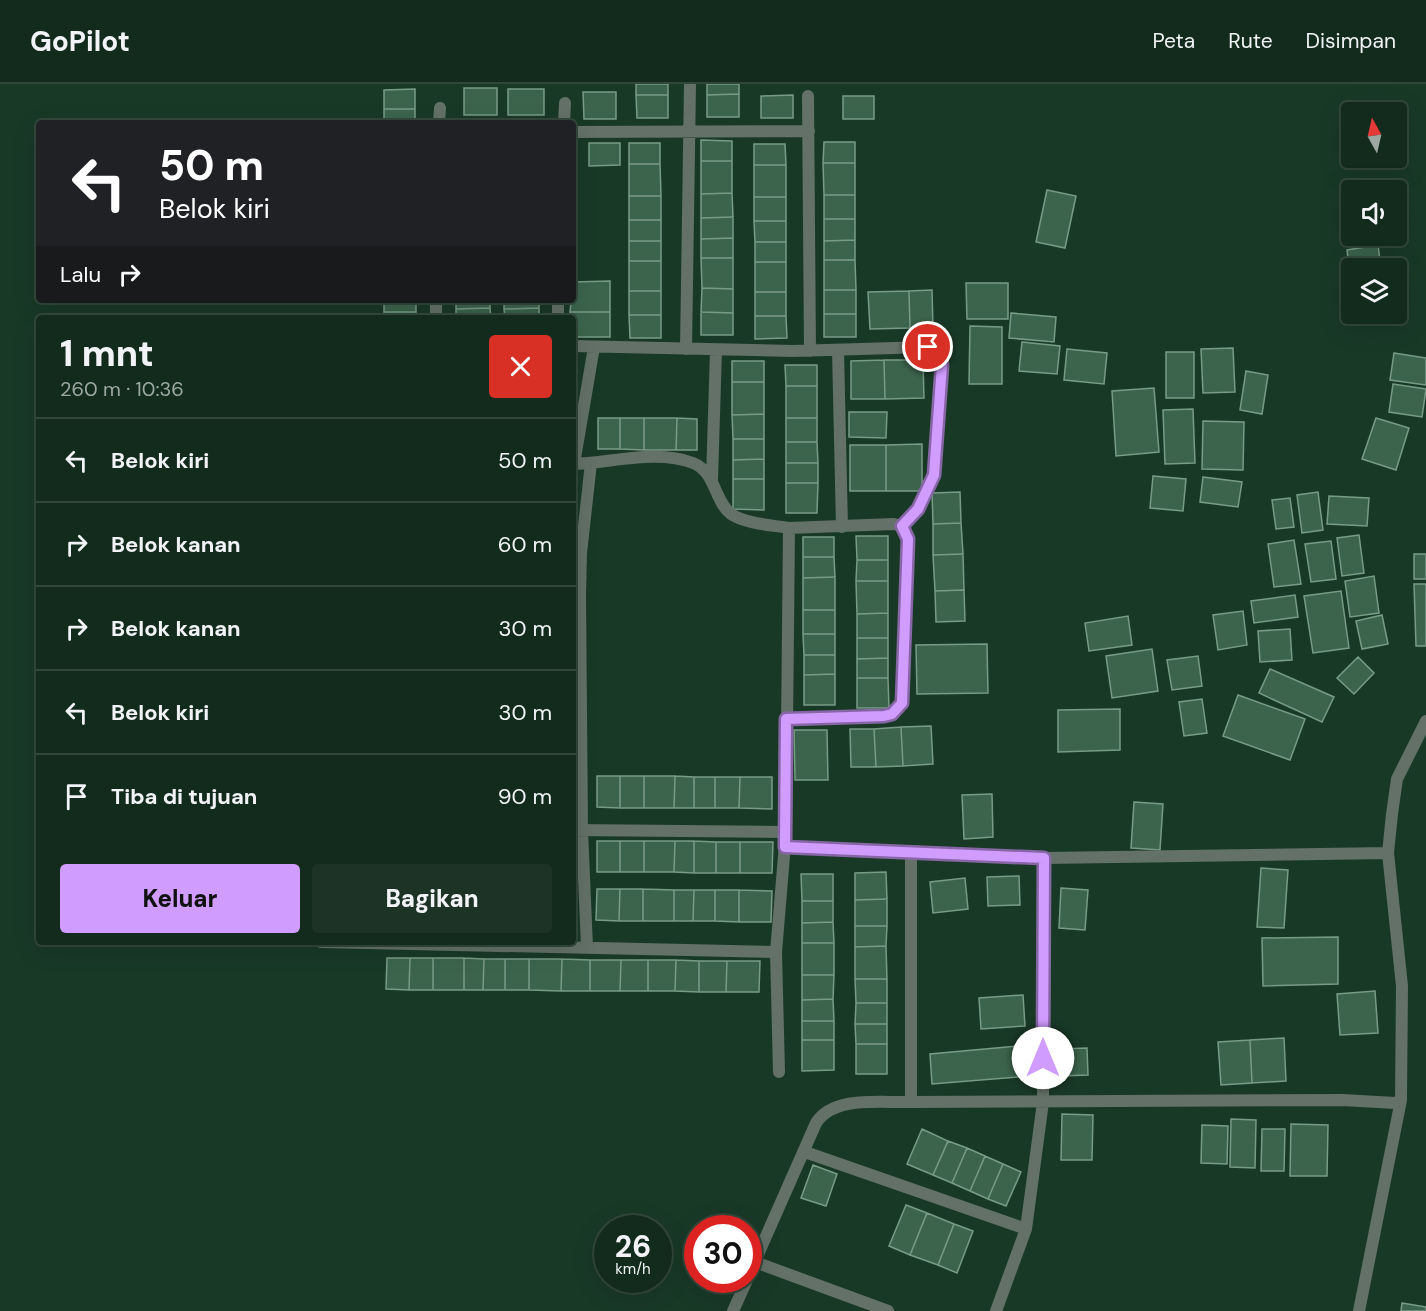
<!DOCTYPE html>
<html lang="id">
<meta charset="utf-8">
<style>
body{margin:0;font-family:"DM Sans",sans-serif;background:#1c3326;color:#f1f3f6;height:100vh;display:flex;flex-direction:column;font-size:22px;white-space:nowrap}
*{box-sizing:border-box;margin:0}
p{font-size:20px;color:#9da7a4}
.icon{flex:none;width:33px;height:33px;fill:none;stroke:currentColor;stroke-width:2;stroke-linecap:round;stroke-linejoin:round}
.map{position:relative;flex:1;overflow:hidden}
.details{position:absolute;left:36px;top:231px;width:540px;height:630px;display:flex;flex-direction:column;background:#132b1d;border-radius:6px;box-shadow:0 6px 24px #0002,0 0 0 2px #32473b}
.details>*{flex:none}
.guide{position:absolute;left:36px;top:36px;width:540px;height:183px;border-radius:6px;box-shadow:0 6px 24px #0002,0 0 0 2px #32473b;background:#202124;color:#fff;overflow:hidden}
.needle{width:39px;rotate:352deg}
.fabs{position:absolute;left:1341px;top:18px;display:grid;gap:12px}
.fabs a{display:grid;place-items:center;width:66px;height:66px;border-radius:6px;background:#132b1d;box-shadow:0 6px 24px #0002,0 0 0 2px #32473b;font-size:30px}
.speed{position:absolute;left:594px;top:1131px;display:flex;gap:12px;font-size:30px;font-weight:700;text-align:center}
.speed>*{display:grid;place-content:center;width:78px;height:78px;border-radius:50%;background:#132b1d;box-shadow:0 6px 24px #0002,0 0 0 2px #32473b;line-height:1}
.speed small{font-size:15px;font-weight:400}
.speed .limit{border:9px solid #d22;background:#fff;color:#111}
.pin{position:absolute;display:grid;place-items:center;width:51px;height:51px;color:#fff;margin:-26px;border:3px solid #fff;border-radius:50%;box-shadow:0 2px 6px #0007}
.me{position:absolute;width:66px;margin:-33px;rotate:0deg;stroke-linejoin:round;filter:drop-shadow(0 0 4px #0008)}
.turn{display:flex;align-items:center;gap:21px;height:126px;padding:0 24px;font-size:27px}
.turn .icon{width:78px;height:78px;stroke-width:2.5}
.turn b{display:block;font-size:42px;line-height:51px}
.then{display:flex;align-items:center;height:57px;padding:0 24px;background:#0003;gap:12px;font-size:22px}
.round{display:grid;place-items:center;flex:none;width:63px;height:63px;border-radius:6px;background:#1c3326}
.head{display:flex;align-items:center;justify-content:space-between;height:102px;padding:0 24px}
h1{font-size:36px;font-weight:800;line-height:45px}
.action{display:flex;gap:12px;margin-top:auto;padding:12px 24px}
.action a{flex:1;height:69px;border-radius:6px;background:#d09dfe;color:#111;font-size:24px;font-weight:800;line-height:69px;text-align:center}
.action a+a{background:#1c3326;color:#f1f3f6}
ul{padding:0;list-style:none}
li{display:flex;align-items:center;gap:18px;height:84px;padding:0 24px;border-top:2px solid #32473b}
li div{flex:1}
li b{display:block;font-size:22px}
li em{font-style:normal}
header{display:flex;align-items:center;gap:36px;box-sizing:border-box;height:84px;padding:0 30px;background:#132b1d;border-bottom:2px solid #32473b}
header strong{font-size:28px}
nav{display:flex;gap:33px;margin-inline-start:auto;font-size:21px}
.map>svg:first-child{display:block}
</style>
<header>
<strong>GoPilot</strong>
<nav><a>Peta</a><a>Rute</a><a>Disimpan</a></nav>
</header>
<div class="map">
<svg width="1426" height="1227" viewBox="0 0 1426 1227">
<rect width="100%" height="100%" fill="#193927"/>
<path fill="#3c644c" stroke="#789b86" stroke-width="1.5" d="M636 0H668V11H636Z
M707 0H739V10L707 11Z
M464 4H497V31H464Z
M415 5V25H384V6Z
M508 5H544V31H508Z
M583 8H616V35H584Z
M739 10V33H707V11Z
M636 11H668V34H637Z
M793 11V34H761V12Z
M843 12H874V35H843Z
M384 25H415V39H384Z
M701 56 732 57V77H701Z
M824 58H855V79H823Z
M589 59H620V81L589 82Z
M629 59H660V80H629Z
M754 60H785L786 81H754Z
M701 77H732V109L701 110Z
M823 79H855V111H824Z
M629 80H660L661 112H629Z
M754 81H786V113H754Z
M1047 106 1076 112 1065 164 1036 158Z
M732 109 733 133 701 134V110Z
M824 111H855V135H824Z
M629 112H661V136H629Z
M754 113H786V137H754Z
M733 133V154L701 155V134Z
M824 135H855V156L824 157Z
M629 136H661V157H629Z
M754 137H786V158H755Z
M733 154V174H701V155Z
M855 156V176H824V157Z
M629 157H661V177H629Z
M755 158H786V178H755Z
M1378 161 1381 184H1352L1351 201 1347 166Z
M701 174H733V205L702 204Z
M824 176H855L856 206H824Z
M629 177H661V207H629Z
M755 178H786V208H755Z
M610 197V228H570L573 198Z
M966 199H1008V235H967Z
M702 204 733 205V229L701 228Z
M824 206H856V230H824Z
M932 206 933 243 910 244 909 207Z
M629 207H661V231H629Z
M909 207 910 244 870 245 868 208Z
M755 208H786V232H755Z
M384 216H416V228H384Z
M456 216H490V224L456 225Z
M504 216H539V224L504 225Z
M490 224 491 234H456V225Z
M539 224V234H505L504 225Z
M384 228H416V234H384Z
M570 228H610V253H573V234H570Z
M701 228 733 229V251H701Z
M1011 229 1056 233 1054 258 1009 254Z
M824 230H856V253H824Z
M629 231H661V254H630Z
M755 232H786L787 254 755 255Z
M970 242 1002 243V300H969Z
M1022 258 1060 262 1057 290 1019 287Z
M1233 264 1235 308 1203 309 1201 265Z
M1067 265 1107 269 1104 300 1064 296Z
M1166 268H1194V314H1166Z
M1394 269 1426 274V301L1390 296Z
M884 276H923L924 314 885 315Z
M884 276 885 315H851V277Z
M732 277H764V298H732Z
M785 281H817V302H786Z
M1246 287 1268 291 1262 330 1240 326Z
M732 298H764V330L732 331Z
M1393 300 1426 305 1422 333 1389 328Z
M786 302H817V334H786Z
M1154 304 1159 368 1116 372 1112 307Z
M1193 325 1195 379 1165 380 1163 326Z
M849 328H887L886 354 849 353Z
M764 330V355H733L732 331Z
M598 334H620V365H598Z
M620 334H644V366L620 365Z
M644 334H677L676 366H644Z
M677 334 697 335V366H676Z
M786 334H817V358H786Z
M1376 334 1409 344 1396 386 1362 375Z
M1203 337 1244 338 1243 386 1202 385Z
M733 355H764V375L733 376Z
M786 358H817L818 379H786Z
M922 360V407H886V361Z
M850 361H886V407H850Z
M764 375V395H733V376Z
M786 379H818V399H786Z
M1153 392 1186 395 1183 427 1150 424Z
M1203 393 1242 398 1238 423 1200 418Z
M733 395H764V426L733 425Z
M786 399H818L817 429H786Z
M960 408 961 439 933 440 932 409Z
M1318 408 1323 446 1302 449 1297 411Z
M1329 412 1369 414 1367 442 1327 440Z
M1290 414 1294 443 1276 445 1272 416Z
M961 439 963 470 933 471V440Z
M1359 451 1364 489 1342 492 1337 454Z
M856 452H888V476H857Z
M803 453H834V473H803Z
M1294 456 1301 500 1274 503 1268 460Z
M1331 457 1336 495 1311 498 1305 460Z
M963 470 964 506 935 507 933 471Z
M1414 470H1426V495H1414Z
M803 473H834L835 493 803 494Z
M857 476H888V497H856Z
M1374 492 1379 529 1350 533 1345 497Z
M835 493V526H803V494Z
M856 497H888V529L857 530Z
M1414 500H1426V562H1416Z
M964 506 965 537 936 538 935 507Z
M1341 507 1349 564 1313 569 1304 512Z
M1295 511 1298 533 1254 539 1251 517Z
M803 526H835V550H803Z
M1243 527 1247 561 1218 566 1213 531Z
M888 529V554H857V530Z
M1382 531 1388 560 1362 565 1356 537Z
M1128 532 1132 561 1089 567 1085 539Z
M1290 545 1292 576 1260 578 1258 547Z
M803 550H835V571H804Z
M857 554H888V574L857 575Z
M987 560 988 609 917 610 916 561Z
M1152 565 1158 607 1112 614 1106 572Z
M804 571H835V590L804 591Z
M1198 572 1202 602 1172 606 1167 576Z
M1358 573 1374 589 1354 610 1337 594Z
M888 574V594H857V575Z
M1270 585 1334 613 1322 638 1259 609Z
M835 590V621H804V591Z
M857 594H888L889 624H857Z
M1238 611 1305 635 1290 676 1223 652Z
M1202 615 1207 649 1184 652 1179 618Z
M1120 625V666L1058 668V626Z
M573 637H575V668H573Z
M931 642 933 680 903 682 901 643Z
M901 643 903 682 876 683 874 645Z
M850 645H874L876 683H851Z
M794 646H827L828 696H795Z
M597 692H620V724L597 723Z
M620 692H644V724H620Z
M644 692H675L674 724H644Z
M675 692 694 693V724H674Z
M694 693H715V724H694Z
M715 693H740L739 724H715Z
M740 693H772V725L739 724Z
M992 710 993 753 964 755 962 711Z
M1134 718 1163 720 1160 766 1131 764Z
M597 757H620V788H597Z
M620 757H644V788H620Z
M644 757H675L674 788H644Z
M675 757H694V789L674 788Z
M694 757 716 758V789H694Z
M716 758H740V789H716Z
M740 758H773L772 789H740Z
M1261 784 1288 786 1284 844 1257 843Z
M886 788 887 815 855 816V789Z
M801 790H833V817H802Z
M1019 792 1020 821 988 822 987 793Z
M965 794 968 825 933 829 930 798Z
M1061 804 1088 806 1085 846 1059 844Z
M573 805H575V836H573Z
M597 805H620L619 837 596 836Z
M620 805H643V837H619Z
M643 805 674 806V837H643Z
M674 806H694L693 837H674Z
M694 806H715V837H693Z
M715 806H739V838L715 837Z
M739 806 772 807 771 838H739Z
M887 815V842H855V816Z
M802 817H833V838L802 839Z
M833 838 834 859H802V839Z
M855 842H887L886 862 855 863Z
M1338 853V900L1263 902 1262 854Z
M802 859H834V891H802Z
M886 862 887 895H855V863Z
M387 874H410L409 906 386 905Z
M410 874H433V906H409Z
M433 874H464V906H433Z
M464 874 484 875 483 906H464Z
M484 875H505V906H483Z
M505 875H529V906H505Z
M529 875H562L561 907 529 906Z
M562 875 590 876V907H561Z
M590 876H621L620 907H590Z
M621 876H648V907H620Z
M648 876H676L675 907H648Z
M676 876 699 877V908L675 907Z
M699 877H727L726 908H699Z
M727 877H760L759 908H726Z
M802 891H834L833 915 802 916Z
M855 895H887V919H856Z
M1375 907 1378 949 1340 951 1337 910Z
M1023 911 1025 942 981 945 979 914Z
M833 915 834 937H802V916Z
M856 919H887V940H855Z
M802 937H834V956H802Z
M855 940H887V960H856Z
M1284 954 1286 997 1252 999 1250 956Z
M802 956H834V986L802 987Z
M1250 956 1252 999 1221 1001 1218 958Z
M856 960H887V990H856Z
M1028 961 1030 992 932 1000 930 970Z
M1087 964 1088 991 1061 992 1060 965Z
M1062 1030 1093 1031 1092 1076H1061Z
M1231 1035 1256 1036 1255 1084 1230 1083Z
M1291 1040 1328 1041 1327 1092H1290Z
M1202 1041 1228 1042 1227 1080 1201 1079Z
M922 1045 948 1057 933 1091 907 1080Z
M1262 1045H1285L1284 1087H1261Z
M948 1057 967 1064 952 1099 933 1091Z
M967 1064 985 1072 970 1107 952 1099Z
M985 1072 1003 1080 988 1115 970 1107Z
M1003 1080 1021 1088 1006 1122 988 1115Z
M813 1081 837 1090 826 1122 801 1114Z
M906 1121 927 1129 910 1171 889 1162Z
M927 1129 954 1140 938 1181 910 1171Z
M954 1140 973 1147 957 1189 938 1181Z
M1402 1219 1426 1223V1227H1401Z"/>
<g fill="none" stroke-linecap="round" stroke-linejoin="round">
<path stroke="#637168" stroke-width="12" d="M808 12 810 267
M439 39 440 24
M564 39 565 19
M573 48 809 47
M436 234V216
M558 234V216
M573 262 792 267 929 263 938 271 942 281 934 391 918 425 902 442
M686 265 690 0
M838 266 842 443
M574 380 594 263
M712 395 716 266
M574 511H580L581 469 591 379
M580 511 582 746 587 863
M785 635 883 632 892 630 902 619 908 455 902 442 894 440 789 444
M573 746 786 748
M785 763 1044 774 1388 769
M321 858 776 868 786 748 789 444C772 441 746 440 731 430 714 417 716 388 693 379 657 365 611 379 573 380
M776 868 779 988
M911 1018V769
M805 1068 1026 1145
M755 1178 888 1227
M748 1193 816 1039C834 1011 881 1019 911 1018L1342 1016 1395 1019 1401 1016
M733 1227 747 1196
M996 1227 1026 1145 1043 1018 1044 774
M1359 1227 1401 1016 1402 902 1388 769 1392 730 1397 695 1426 637"/>
</g>
<g fill="none" stroke-linecap="round" stroke-linejoin="round">
<g stroke="#8766a5" stroke-width="15">
<path id="route" d="M928 263 938 271 942 281 934 391 918 425 902 442 908 455 902 619 892 630 884 632 786 635 785 763 1044 774 1043 974"/>
</g>
<use href="#route" stroke="#d09dfe" stroke-width="10"/>
</g>
</svg>
<div class="fabs">
<a><svg class="needle" viewBox="-14 -14 28 28"><path d="M0-13l5 13h-10z" fill="#e53935"/><path d="M0 13l5-13h-10z" fill="#9da7a4"/></svg></a>
<a><svg class="icon" aria-label="sound" viewBox="0 0 24 24"><path d="M4 9h4l5-4v14l-5-4H4zM17 9q2 3 0 6"/></svg></a>
<a><svg class="icon" aria-label="layers" viewBox="0 0 24 24"><path d="M12 4l9 5-9 5-9-5zM3 14l9 5 9-5"/></svg></a>
</div>
<div class="speed"><div>26<small>km/h</small></div><div class="limit">30</div></div>
<div class="pin" style="left:928px;top:263px;background:#d93025"><svg class="icon" aria-label="arrive" viewBox="0 0 24 24"><path d="M6 21V4h12l-3 4 3 4H6"/></svg></div>
<svg class="me" style="left:1043px;top:974px" viewBox="-20 -20 40 40"><circle r="19" fill="#fff"/><path d="M0-13L10 11 0 6-10 11z" fill="#d09dfe"/></svg>
<div class="guide">
<div class="turn"><svg class="icon" aria-label="left" viewBox="0 0 24 24"><path d="M17 20v-9H6M10 6l-5 5 5 5"/></svg><div><b>50 m</b>Belok kiri</div></div>
<div class="then">Lalu<svg class="icon" aria-label="right" viewBox="0 0 24 24"><path d="M7 20v-9h11M14 6l5 5-5 5"/></svg></div>
</div>
<section class="details">
<div class="head"><div><h1>1 mnt</h1><p>260 m · 10:36</p></div><a class="round" style="background:#d93025;color:#fff"><svg class="icon" aria-label="close" viewBox="0 0 24 24"><path d="M6 6l12 12M18 6L6 18"/></svg></a></div>
<ul>
<li><svg class="icon" aria-label="left" viewBox="0 0 24 24"><path d="M17 20v-9H6M10 6l-5 5 5 5"/></svg><div><b>Belok kiri</b></div><em>50 m</em></li>
<li><svg class="icon" aria-label="right" viewBox="0 0 24 24"><path d="M7 20v-9h11M14 6l5 5-5 5"/></svg><div><b>Belok kanan</b></div><em>60 m</em></li>
<li><svg class="icon" aria-label="right" viewBox="0 0 24 24"><path d="M7 20v-9h11M14 6l5 5-5 5"/></svg><div><b>Belok kanan</b></div><em>30 m</em></li>
<li><svg class="icon" aria-label="left" viewBox="0 0 24 24"><path d="M17 20v-9H6M10 6l-5 5 5 5"/></svg><div><b>Belok kiri</b></div><em>30 m</em></li>
<li><svg class="icon" aria-label="arrive" viewBox="0 0 24 24"><path d="M6 21V4h12l-3 4 3 4H6"/></svg><div><b>Tiba di tujuan</b></div><em>90 m</em></li>
</ul>
<div class="action"><a>Keluar</a><a>Bagikan</a></div>
</section>
</div>
